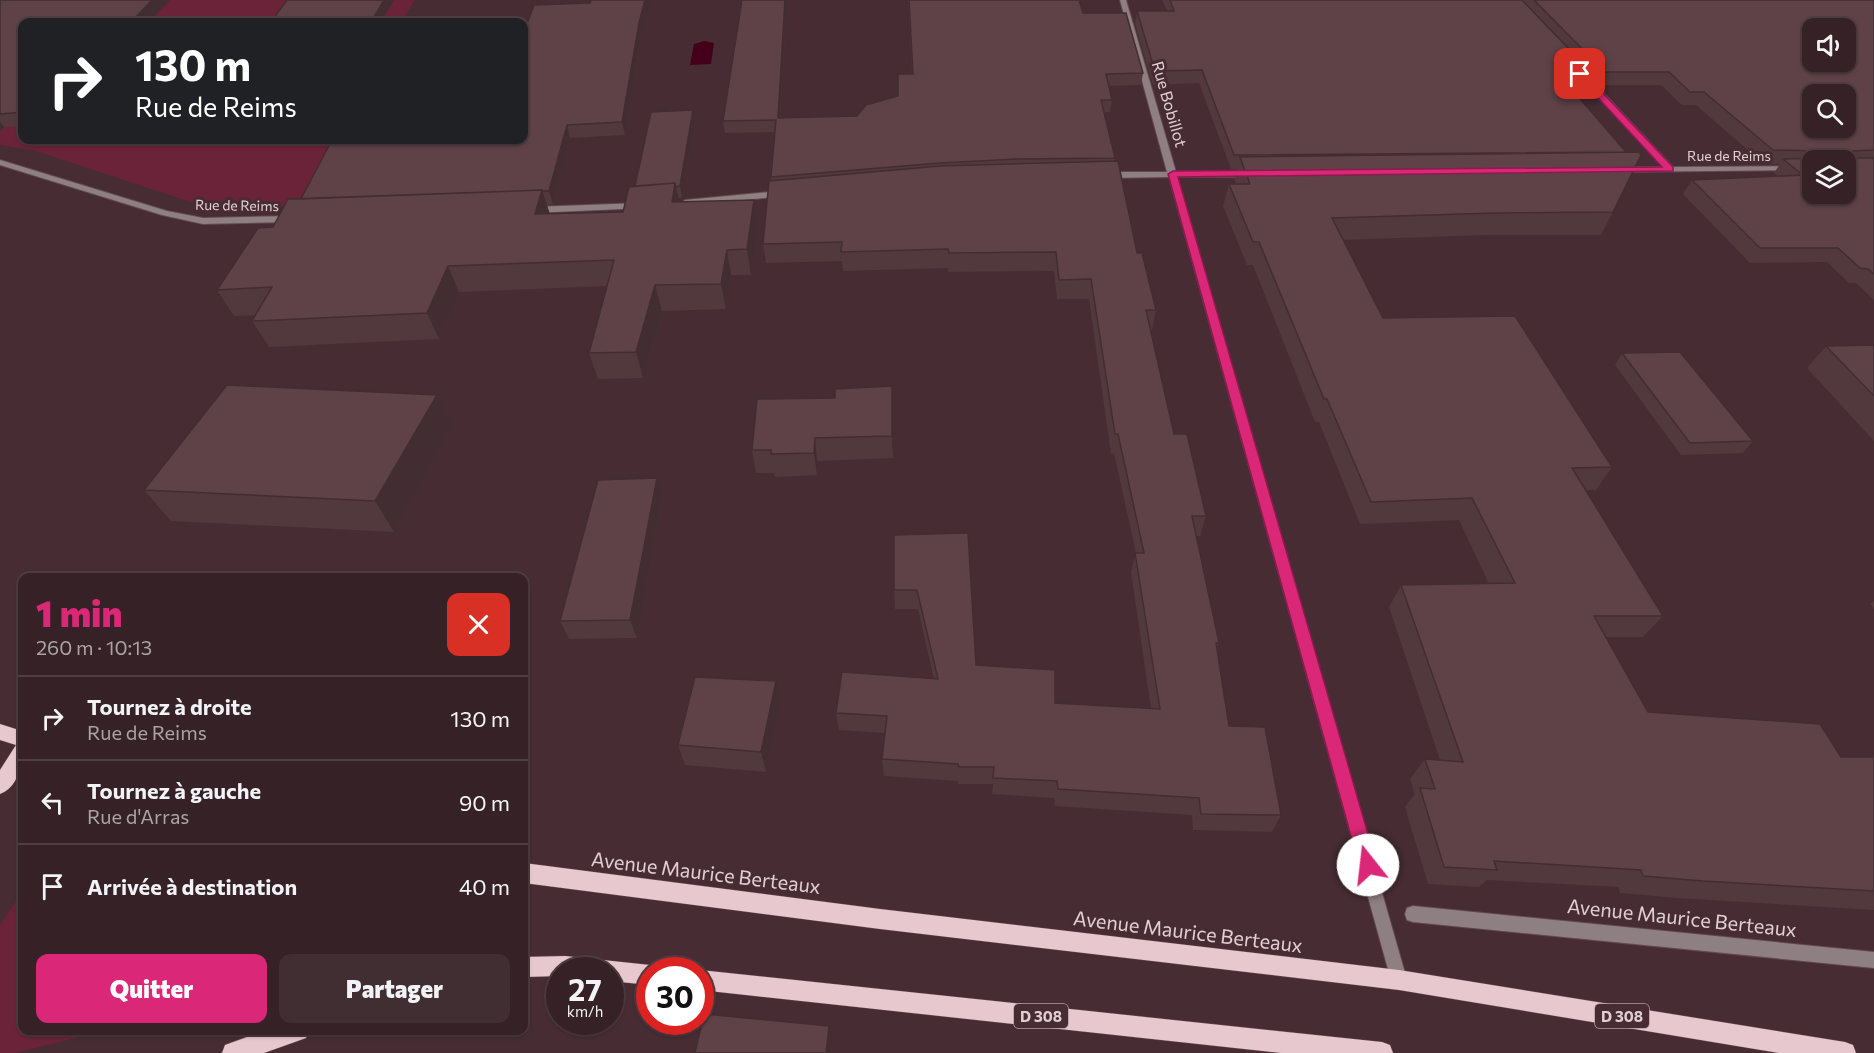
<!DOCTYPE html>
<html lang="fr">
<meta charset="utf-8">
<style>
body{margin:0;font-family:Commissioner,sans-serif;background:#402e32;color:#f1f3f6;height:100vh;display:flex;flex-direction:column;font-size:22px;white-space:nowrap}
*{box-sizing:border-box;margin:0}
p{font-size:20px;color:#aaa3a7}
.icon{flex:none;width:33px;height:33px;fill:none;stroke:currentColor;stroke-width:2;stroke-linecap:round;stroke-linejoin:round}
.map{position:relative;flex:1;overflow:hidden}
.side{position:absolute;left:18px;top:573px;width:510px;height:462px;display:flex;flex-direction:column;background:#352126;border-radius:12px;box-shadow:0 2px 4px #0004,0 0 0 2px #4f3e43}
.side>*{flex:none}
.hud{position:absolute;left:18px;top:18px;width:510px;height:126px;border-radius:12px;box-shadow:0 2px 4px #0004,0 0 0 2px #4f3e43;background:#202124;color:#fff;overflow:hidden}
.controls{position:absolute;left:1802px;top:18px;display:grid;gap:12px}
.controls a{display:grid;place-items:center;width:54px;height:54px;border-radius:12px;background:#352126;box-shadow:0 2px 4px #0004,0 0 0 2px #4f3e43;font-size:30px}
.speed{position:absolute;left:546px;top:957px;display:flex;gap:12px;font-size:30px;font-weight:700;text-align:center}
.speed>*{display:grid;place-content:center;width:78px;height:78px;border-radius:50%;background:#352126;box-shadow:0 2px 4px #0004,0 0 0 2px #4f3e43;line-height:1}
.speed small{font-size:15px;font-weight:400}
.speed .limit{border:9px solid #d22;background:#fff;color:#111}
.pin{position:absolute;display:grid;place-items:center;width:51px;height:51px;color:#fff;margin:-26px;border-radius:12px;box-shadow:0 3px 9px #0006}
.me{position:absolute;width:66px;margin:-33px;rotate:344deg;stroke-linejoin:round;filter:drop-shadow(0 0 4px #0008)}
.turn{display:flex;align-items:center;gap:21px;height:126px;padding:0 18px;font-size:27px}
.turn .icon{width:78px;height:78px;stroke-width:2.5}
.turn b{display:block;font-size:42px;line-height:51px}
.round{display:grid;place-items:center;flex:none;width:63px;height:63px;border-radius:12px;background:#402e32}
.head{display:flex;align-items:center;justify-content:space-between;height:102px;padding:0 18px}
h1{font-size:36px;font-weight:800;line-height:45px;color:#db2777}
.cta{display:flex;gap:12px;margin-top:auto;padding:12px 18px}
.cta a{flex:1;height:69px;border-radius:12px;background:#db2777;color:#fff;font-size:24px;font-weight:800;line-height:69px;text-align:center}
.cta a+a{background:#402e32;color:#f1f3f6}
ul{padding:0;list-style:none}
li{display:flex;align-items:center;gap:18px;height:84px;padding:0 18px;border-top:2px solid #4f3e43}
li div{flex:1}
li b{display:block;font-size:22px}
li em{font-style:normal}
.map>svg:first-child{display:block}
</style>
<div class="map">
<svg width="1874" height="1053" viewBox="0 0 1874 1053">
<rect width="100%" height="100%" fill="#472c33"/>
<path fill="#6b2339" d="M156 0H415L401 22H135Z
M22 93V140H390L356 206H203L33 150 0 145V115Z
M22 892V1030L104 1031 15 1053H0V925Z"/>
<path fill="#44001b" d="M704 41 714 43 711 64 690 65 694 44Z"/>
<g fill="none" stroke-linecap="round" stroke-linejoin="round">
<g stroke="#634950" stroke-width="2">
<path id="street" d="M1120 0H1126L1176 172 1252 171 1256 174 1252 177H1177L1407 980 1405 986 1399 988 1393 986 1391 980 1169 177 1107 178 1103 175 1107 172H1167Z
M1573 67H1579L1673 167 1812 166V170L1617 172 1616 170 1620 167H1664L1573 71Z
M0 160 167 211 203 218 293 216 297 219 293 222 203 224 162 215 0 165Z
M781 191 785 194 784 196 685 206 681 203 685 200Z
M641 203 645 206 644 208 532 213 528 210 532 207Z
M1413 906 1874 952V968L1413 922 1407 920 1405 914 1407 908Z"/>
</g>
<g stroke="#634950" stroke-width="1">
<path id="primary" d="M0 724 22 731C22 752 24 785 0 794V770L16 745 0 740Z
M524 863 880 909 1399 970 1845 1042 1853 1045 1856 1053H1779L1399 990 880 929 524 883Z
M565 956 650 965 659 970H650V985L610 981V970H560V976L524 977V957Z
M698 970H700L1382 1042 1390 1045 1393 1053H1281L700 990V970Z
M266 1030H309L306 1038 264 1053H222L225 1045Z"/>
</g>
<use href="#street" fill="#8e7f82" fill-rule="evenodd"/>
<use href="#primary" fill="#e6c8ce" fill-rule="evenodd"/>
</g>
<path fill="#52393e" d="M0 0H170L149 22H22V126L4 127 0 131Z
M591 0H651L641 35 625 135 570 138 553 204 547 205 550 214 623 212 635 186 695 121 682 198H678L679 202 754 200 758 225 751 275H731L726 309 662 311 643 378 598 379 589 353 607 286 459 292 439 339 269 347 252 321 256 315 234 316 217 290 273 227 301 199 524 140Z
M742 0H787L780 118 857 116 898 96 912 74 908 0 1083 13 1143 73 1141 85 1109 86 1112 100 1110 112H1104L1115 158 1114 161 1137 253 1156 310 1152 330H1150L1174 434 1206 516 1200 536H1196L1219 643 1217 648 1229 726 1281 815 1272 832 1193 830 1192 815 1055 806 1054 798 992 794 993 784H958V781L884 776 882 759 885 733 839 730 836 713 934 679 918 609H895L894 590V535L976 665 1055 703 1151 709 1131 572 1136 553 1114 453 1111 454 1089 299H1057L1054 271 948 272V268L843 271 842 261 766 263 763 244 771 181V177L775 132 725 133 723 121Z
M1162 0H1874V300L1856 283H1849L1827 262 1750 263 1683 194 1692 180 1778 176 1774 173 1780 164H1764L1696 105H1682L1661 85H1599L1589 75 1584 85H1568L1626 152 1613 212 1601 235H1485L1343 240 1383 318 1612 467 1596 490H1586L1663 616 1643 637H1606L1648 712 1841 757H1874V910L1677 898 1620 893 1618 887 1487 880 1479 887 1428 884 1405 807 1415 794 1410 779 1425 759 1440 760 1389 607 1401 585 1489 584 1459 520 1360 524 1319 422H1315L1253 265H1247L1223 206 1229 184H1236L1234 179 1237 169H1231L1199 83 1153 85 1135 24 1137 11H1167Z
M1874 345V441L1807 368 1826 346Z
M1622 353 1753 441 1743 453 1681 455 1615 365Z
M437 395 453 426 394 532 171 521 144 490Z
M893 408V458L817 461V475L775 477 774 473H756L752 450Z
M662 497 637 638 569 639 560 621Z
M1874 601V609L1870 604Z
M781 702 766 772 685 765 678 745Z"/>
<path fill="#422e32" d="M152 0H170L149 22H131Z
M384 0H394L381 22H371Z
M645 0H651L641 35 625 135 622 122 639 23Z
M785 0H787L779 130 778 118Z
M693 110 695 121 682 198 680 186Z
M0 121 4 127 0 131Z
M567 125 570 138 553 204 549 191Z
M675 183 681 208 672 202Z
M542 190 550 215 535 214Z
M754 200 758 225 751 275 747 249Z
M727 250 731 275 726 309 721 284Z
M448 266 459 292 439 339 427 313Z
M655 285 662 311 643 378 636 352Z
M892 386 893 408V458L892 436Z
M437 395 453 426 394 532 375 501Z
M815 438 817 461V475L814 453Z
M657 478 662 497 637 638 630 620Z
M776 681 781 702 766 772 761 752Z
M829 1026 833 1040 831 1053H826Z"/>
<path fill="#5f4248" stroke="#422e32" stroke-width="1.5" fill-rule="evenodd" d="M0 0H152L131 22H22V112L0 114Z
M287 0H384L371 22H271Z
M591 0H645L639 23 622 122 567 125 549 191H542V190L301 199 332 140H524V32L534 5 590 3Z
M742 0H785L778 118 857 116 866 105 898 96V74H913L909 0H1079L1083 13H1126L1143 73 1106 74 1112 100H1101L1115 158 1016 159 940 163 771 177 776 120 723 121Z
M1170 0H1522L1591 72H1557L1626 152 1234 155 1202 70 1155 71 1137 11H1174Z
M1534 0H1874V150L1853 151 1855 158H1874V274L1868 269 1860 268 1838 248H1760L1692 180 1803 175 1783 159 1822 158 1823 151 1773 150 1704 92H1690L1669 72H1605ZM1812 28H1845V62H1812ZM1812 94H1845V128H1812ZM1812 160H1845V194H1812Z
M693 110 680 186 676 187 675 183 635 186 651 112Z
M1639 152 1641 155 1613 212 1495 213 1332 218 1383 318 1515 316 1612 467 1572 468 1663 616H1594L1648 712 1820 724 1841 757H1874V891L1703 881 1643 876 1641 870 1494 861 1497 870 1444 867 1420 788 1435 789 1425 759 1463 762 1401 585 1515 583 1472 498 1371 502 1327 399H1324L1259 242H1253L1229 184H1250L1240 157Z
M1118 161 1137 253H1142L1156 310H1146L1174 434H1187L1206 516H1192L1219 643H1216L1229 726 1265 727 1281 815 1201 814 1199 798 1058 789 1057 781 993 778 994 767H959L958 764 882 759 887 716 836 713 842 672 938 679 917 590H894V535L968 533 976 665 1055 670V703L1160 709 1135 553H1144L1118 434H1115L1091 279 1059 280 1056 252 949 253 948 249 841 252 842 242 763 244 769 181 940 166Z
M675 183 672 202 754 200 747 249 727 250 721 284 655 285 636 352 589 353 614 260 448 266 427 313 252 321 272 287 217 290 258 228 273 227 288 199 542 190 535 214 623 212 629 187Z
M1874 345V396L1826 346Z
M1680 352 1753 441 1690 443 1622 353Z
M227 385 437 395 375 501 144 490Z
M892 386V436L815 438 814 453 771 454V450H752L757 399 835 398V389Z
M657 478 630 620 560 621 598 480Z
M695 677 776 681 761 752 678 745Z
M704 1014 829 1026 826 1053H695Z"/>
<path fill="#db2777" stroke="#8e194d" stroke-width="1.5" d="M1577 72H1583L1673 167V171L1178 177 1377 865 1374 871 1368 873 1362 871 1359 865 1168 174 1173 171 1662 167 1577 75Z"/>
<g text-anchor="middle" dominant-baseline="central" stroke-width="6" stroke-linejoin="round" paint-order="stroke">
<g font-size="14" fill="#e1cfd2" stroke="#472c33">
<text x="1729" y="155">Rue de Reims</text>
<text transform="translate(237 205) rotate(1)">Rue de Reims</text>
</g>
<g fill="#472c33" stroke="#b39ea2" stroke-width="1.5">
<rect x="1014" y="1004" width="54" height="24" rx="4.5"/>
<rect x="1595" y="1004" width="54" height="24" rx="4.5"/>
</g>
<g font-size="15" font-weight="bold" fill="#e1cfd2">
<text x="1041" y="1016">D 308</text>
<text x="1622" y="1016">D 308</text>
</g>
<g font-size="16" fill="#e1cfd2" stroke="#472c33">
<text transform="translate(1170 104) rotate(74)">Rue Bobillot</text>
</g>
<g font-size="20" fill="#e1cfd2" stroke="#472c33">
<text transform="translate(706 872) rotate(7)">Avenue Maurice Berteaux</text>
<text transform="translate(1682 917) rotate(6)">Avenue Maurice Berteaux</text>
<text transform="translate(1188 931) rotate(7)">Avenue Maurice Berteaux</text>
</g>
</g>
</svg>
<div class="controls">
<a><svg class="icon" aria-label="sound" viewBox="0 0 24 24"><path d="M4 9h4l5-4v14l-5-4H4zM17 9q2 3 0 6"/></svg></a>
<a><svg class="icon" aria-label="search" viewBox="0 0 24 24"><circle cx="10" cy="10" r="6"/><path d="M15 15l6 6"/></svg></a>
<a><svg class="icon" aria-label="layers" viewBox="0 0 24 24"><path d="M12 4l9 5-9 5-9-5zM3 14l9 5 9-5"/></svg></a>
</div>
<div class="speed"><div>27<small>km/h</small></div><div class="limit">30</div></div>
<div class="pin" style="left:1580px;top:74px;background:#d93025"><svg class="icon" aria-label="arrive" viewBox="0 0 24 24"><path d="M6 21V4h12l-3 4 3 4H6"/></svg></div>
<svg class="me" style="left:1368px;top:865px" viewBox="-20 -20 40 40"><circle r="19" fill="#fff"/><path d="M0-13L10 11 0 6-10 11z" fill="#db2777"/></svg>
<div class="hud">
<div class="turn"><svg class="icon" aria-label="right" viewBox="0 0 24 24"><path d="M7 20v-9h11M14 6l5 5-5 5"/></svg><div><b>130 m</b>Rue de Reims</div></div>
</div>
<section class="side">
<div class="head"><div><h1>1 min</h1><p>260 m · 10:13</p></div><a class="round" style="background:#d93025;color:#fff"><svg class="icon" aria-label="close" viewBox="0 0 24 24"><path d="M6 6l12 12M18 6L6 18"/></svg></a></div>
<ul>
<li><svg class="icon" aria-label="right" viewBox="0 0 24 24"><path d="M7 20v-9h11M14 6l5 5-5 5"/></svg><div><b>Tournez à droite</b><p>Rue de Reims</p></div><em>130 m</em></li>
<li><svg class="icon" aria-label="left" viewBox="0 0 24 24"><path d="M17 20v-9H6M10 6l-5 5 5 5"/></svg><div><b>Tournez à gauche</b><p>Rue d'Arras</p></div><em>90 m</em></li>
<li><svg class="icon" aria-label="arrive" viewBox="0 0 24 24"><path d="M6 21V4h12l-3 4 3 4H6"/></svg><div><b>Arrivée à destination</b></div><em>40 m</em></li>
</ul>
<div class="cta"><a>Quitter</a><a>Partager</a></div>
</section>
</div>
